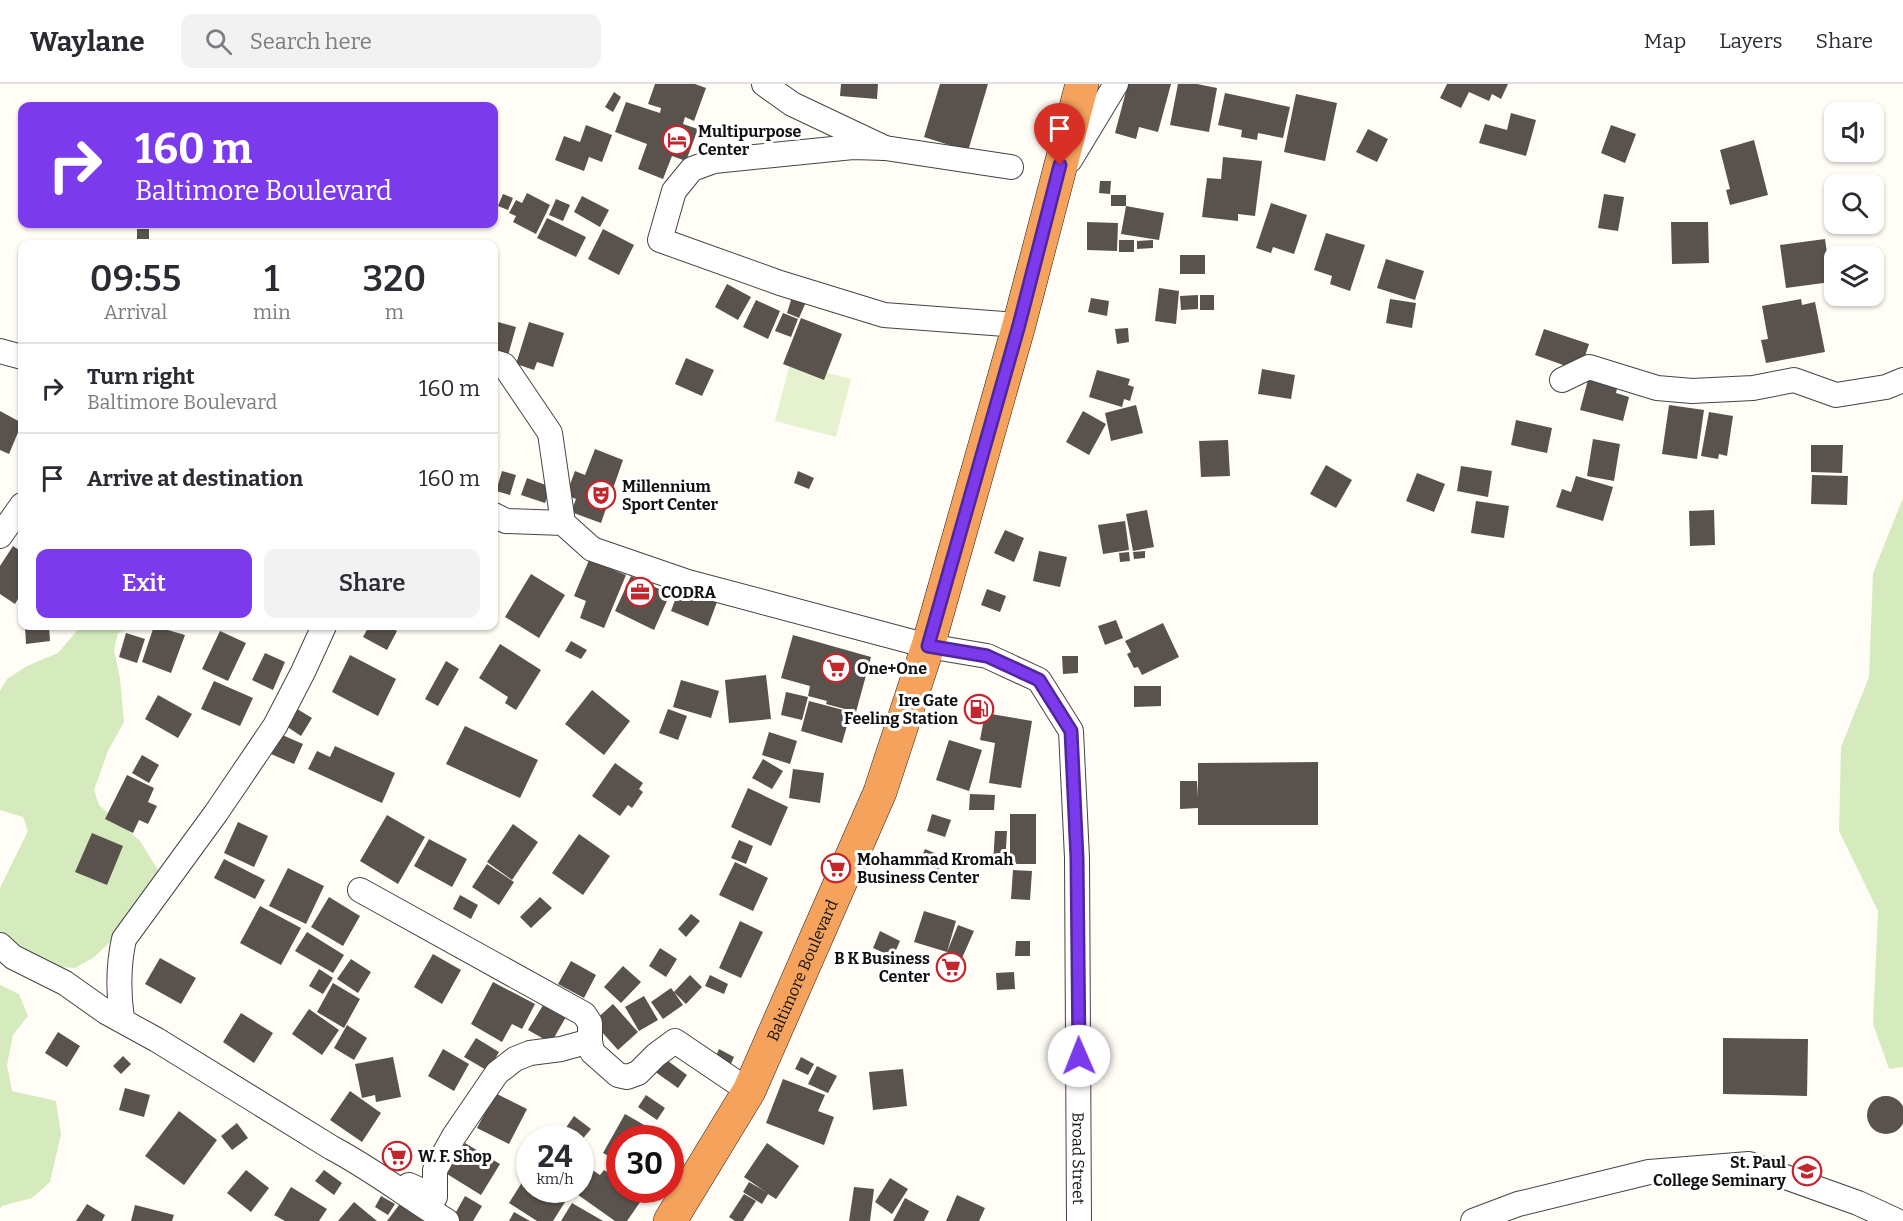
<!DOCTYPE html>
<style>
body{margin:0;font-family:Bitter,serif;background:#f2f2f3;color:#2b2b33;height:100vh;display:flex;flex-direction:column;font-size:22px;white-space:nowrap}
*{box-sizing:border-box;margin:0}
p{font-size:20px;color:#7c7c81}
.icon{flex:none;width:33px;height:33px;fill:none;stroke:currentColor;stroke-width:2;stroke-linecap:round;stroke-linejoin:round}
.map{position:relative;flex:1;overflow:hidden}
.panel{position:absolute;left:18px;top:156px;width:480px;height:390px;display:flex;flex-direction:column;background:#fff;border-radius:12px;box-shadow:0 2px 4px #0004}
.panel>*{flex:none}
.guide{position:absolute;left:18px;top:18px;width:480px;height:126px;border-radius:12px;box-shadow:0 2px 4px #0004;background:#7c3aed;color:#fff;overflow:hidden}
.buttons{position:absolute;left:1824px;top:18px;display:grid;gap:12px}
.buttons a{display:grid;place-items:center;width:60px;height:60px;border-radius:12px;background:#fff;box-shadow:0 2px 4px #0004;font-size:30px}
.speed{position:absolute;left:516px;top:1041px;display:flex;gap:12px;font-size:30px;font-weight:700;text-align:center}
.speed>*{display:grid;place-content:center;width:78px;height:78px;border-radius:50%;background:#fff;box-shadow:0 2px 4px #0004;line-height:1}
.speed small{font-size:15px;font-weight:400}
.speed .limit{border:9px solid #d22;background:#fff;color:#111}
.pin{position:absolute;display:grid;place-items:center;width:51px;height:51px;color:#fff;margin:-62px -26px;border-radius:50% 50% 50% 0;rotate:-45deg;box-shadow:0 0 6px #0007}
.pin .icon{rotate:45deg}
.me{position:absolute;width:66px;margin:-33px;rotate:359deg;stroke-linejoin:round;filter:drop-shadow(0 0 4px #0008)}
.turn{display:flex;align-items:center;gap:21px;height:126px;padding:0 18px;font-size:27px}
.turn .icon{width:78px;height:78px;stroke-width:2.5}
.turn b{display:block;font-size:42px;line-height:51px}
.eta{display:flex;justify-content:space-evenly;align-items:center;height:102px;text-align:center}
.eta b{font-size:36px;font-weight:600;line-height:42px}
.button{display:flex;gap:12px;margin-top:auto;padding:12px 18px}
.button a{flex:1;height:69px;border-radius:12px;background:#7c3aed;color:#fff;font-size:24px;font-weight:600;line-height:69px;text-align:center}
.button a+a{background:#f2f2f3;color:#2b2b33}
ul{padding:0;list-style:none}
li{display:flex;align-items:center;gap:18px;height:90px;padding:0 18px;border-top:2px solid #e1e1e2}
li div{flex:1}
li b{display:block;font-size:22px}
li em{font-style:normal}
header{display:flex;align-items:center;gap:36px;box-sizing:border-box;height:84px;padding:0 30px;background:#fff;border-bottom:2px solid #e1e1e2}
header strong{font-size:28px}
nav{display:flex;gap:33px;margin-inline-start:auto;font-size:21px}
.search{width:420px;height:54px;background:#f2f2f3;display:flex;align-items:center;gap:15px;box-sizing:border-box;padding:0 21px;border-radius:12px;color:#7c7c81;font-size:22px}
.map>svg:first-child{display:block}
</style>
<header>
<strong>Waylane</strong>
<div class="search"><svg class="icon" aria-label="search" viewBox="0 0 24 24"><circle cx="10" cy="10" r="6"/><path d="M15 15l6 6"/></svg>Search here</div>
<nav><a>Map</a><a>Layers</a><a>Share</a></nav>
</header>
<div class="map">
<svg width="1903" height="1137" viewBox="0 0 1903 1137">
<rect width="100%" height="100%" fill="#fffdf5"/>
<path fill="#d5ebbd" d="M1903 414V983L1889 985 1873 940 1878 827 1839 747 1841 663 1869 593 1873 489Z
M81 542H135L118 549 114 566 120 594 124 638 108 667 94 706 99 721 140 757 160 789 120 849 93 874 75 884 43 882 0 857V804L28 747 23 733 0 726V607L7 595 27 582 58 569Z
M0 901 19 910 28 932 13 951 7 981 12 1007 56 1017 61 1050 50 1098 32 1114 2 1122 0 1125Z"/>
<path fill="#e6f2cf" d="M790 279 851 295 836 353 775 337Z"/>
<path fill="#5a524d" d="M655 0H695L706 4 694 37 685 33 683 40 698 45 686 77 672 72 663 95 638 85 647 60 615 48 626 18 660 29 661 24 648 20Z
M841 0H878L877 15 840 12Z
M940 0H988L968 67 924 53Z
M1128 0H1171L1158 48 1139 43 1136 55 1115 49Z
M1178 0H1197L1217 4 1209 48 1170 41Z
M1447 0H1508L1501 15 1492 10 1489 17 1469 8 1461 24 1440 14Z
M614 8 621 13 613 28 605 23Z
M1225 9 1290 23 1283 54 1258 49 1257 56 1241 53 1242 46 1218 41Z
M1296 10 1337 19 1325 77 1284 68Z
M1511 29 1536 36 1526 72 1479 59 1485 40 1507 46Z
M586 41 612 51 602 78 589 73 584 87 555 76 564 52 580 58Z
M1611 41 1636 50 1625 79 1601 69Z
M1368 45 1388 55 1377 78 1356 68Z
M1754 56 1768 111 1730 121 1726 106 1730 105 1720 66Z
M1223 73 1262 77 1255 132 1238 130V137L1202 133 1207 94 1221 95Z
M1100 97H1111L1110 110 1099 109Z
M527 109 550 121 536 150 513 138 516 132 509 129 516 116 522 119Z
M503 110 513 114 508 126 498 122Z
M1604 110 1624 113 1618 147 1598 144Z
M1111 111H1126V122H1111Z
M582 112 609 126 600 143 574 128Z
M556 115 570 121 563 137 549 131Z
M1271 119 1307 131 1294 170 1273 163 1271 169 1256 164Z
M1126 122 1164 129 1159 156 1121 150Z
M547 134 586 153 576 173 537 154Z
M1087 138 1118 139 1117 167 1087 166Z
M1671 138H1708L1709 179 1672 180Z
M137 145H149V155H137Z
M603 145 634 161 619 191 588 175Z
M1326 149 1365 161 1350 207 1330 200 1332 192 1314 186Z
M1825 155 1831 198 1786 204 1780 161Z
M1119 156H1134V168H1119Z
M1153 156V164L1137 165V157Z
M1180 171H1205V190H1180Z
M1386 175 1424 187 1415 216 1377 204Z
M727 200 751 213 738 236 715 223Z
M1159 204 1179 207 1176 240 1155 237Z
M1198 211V225L1181 226 1180 212Z
M1200 211H1214V226H1200Z
M792 213 806 218 799 234 787 229Z
M1091 214 1109 217 1107 232 1088 228Z
M1390 215 1416 219 1412 244 1386 239Z
M1801 215 1802 221 1815 218 1825 268 1766 279 1761 256 1768 255 1762 222Z
M756 216 780 227 768 255 743 243Z
M783 229 798 235 791 253 775 247Z
M801 234 842 250 824 296 783 280Z
M494 237 516 243 507 275 494 271Z
M529 238 564 249 553 283 537 278 534 286 516 280Z
M1128 244 1129 258 1117 260 1115 245Z
M1544 245 1589 260 1580 287 1535 271Z
M686 274 714 286 702 312 675 300Z
M1262 285 1295 291 1291 315 1258 310Z
M1097 286 1130 295 1128 301 1134 303 1130 317 1124 315 1122 323 1089 313Z
M1589 292 1618 300 1616 309 1629 313 1623 337 1580 326Z
M1136 321 1143 349 1111 357 1105 329Z
M1669 321 1704 326 1697 375 1662 370Z
M0 327 22 339 9 370 0 366Z
M1083 327 1106 340 1089 371 1066 358Z
M1709 328 1733 332 1727 372 1719 370 1718 375 1701 372Z
M1516 336 1552 344 1547 369 1511 361Z
M1593 355 1620 360 1614 397 1587 392Z
M1228 356 1230 392 1201 393 1199 357Z
M1811 361H1843L1842 389 1811 388Z
M595 365 623 376 601 439 571 428 576 415 566 411 575 387 585 391Z
M1326 381 1352 396 1336 424 1310 410Z
M1461 382 1492 387 1488 413 1457 407Z
M502 387 516 391 510 411 496 407Z
M798 387 814 394 809 405 794 399Z
M1417 389 1445 400 1434 428 1406 417Z
M1812 391 1848 392 1847 421 1811 420Z
M1576 392 1613 403 1603 437 1556 423 1562 405 1571 408Z
M527 394 551 403 545 419 521 411Z
M1476 417 1509 422 1504 454 1471 449Z
M1147 426 1154 463 1133 467 1126 430Z
M1714 426 1715 461 1690 462 1689 427Z
M1125 437 1129 466 1103 470 1098 441Z
M1005 446 1024 454 1014 478 994 469Z
M13 462 22 468V508L15 520 0 510V482Z
M1039 467 1067 473 1060 503 1033 497Z
M1145 467V474L1134 475 1133 468Z
M1129 468 1130 477 1120 478 1119 469Z
M589 476 626 491 604 544 580 534 586 517 574 512Z
M531 490 565 511 539 554 505 533Z
M631 492 670 510 654 546 615 527Z
M680 503 717 518 708 542 671 527Z
M987 505 1006 512 1000 528 981 521Z
M1116 536 1123 554 1105 561 1098 542Z
M1163 539 1179 573 1142 591 1138 583 1134 584 1127 570 1131 568 1125 557Z
M25 542H49L50 557 26 560Z
M154 542 185 551 171 589 142 578Z
M369 542H386L397 547 387 566 363 553Z
M220 547 246 559 228 597 202 585Z
M126 549 145 555 137 579 119 573Z
M793 551 871 573 856 628 826 620 827 617 808 612 810 602 781 594Z
M571 557 587 566 581 575 565 567Z
M500 560 541 586 516 626 505 619 508 613 479 594Z
M265 569 285 578 273 606 252 596Z
M350 571 396 595 378 632 332 608Z
M1062 572H1078V589L1063 590Z
M446 577 459 585 438 622 425 615Z
M766 591 771 635 729 639 725 596Z
M681 596 719 607 711 634 673 623Z
M214 597 253 614 240 642 201 625Z
M1134 602H1161V622L1134 623Z
M592 606 630 637 604 671 565 640Z
M786 608 808 613 802 636 781 631Z
M158 611 192 630 178 654 145 635Z
M809 617 851 628 842 659 801 647Z
M294 623 312 634 301 652 283 640Z
M668 625 687 632 678 656 659 649Z
M985 629 1032 637 1021 704 989 699 995 659 980 656Z
M465 642 538 676 520 714 446 680Z
M769 648 797 657 790 680 762 671Z
M280 650 303 660 294 680 271 670Z
M949 656 982 666 969 707 936 696Z
M335 662 395 689 382 719 308 685 317 667 330 673Z
M142 671 159 681 149 699 132 689Z
M763 675 783 687 772 705 752 694Z
M1318 678V741H1198V724L1180 725V697H1197L1198 713V679Z
M615 679 643 699 639 705 643 708 632 724 628 721 620 732 592 712Z
M793 685 824 689 820 719 789 714Z
M127 691 154 704 148 718 157 722 148 740 139 736 133 749 105 735Z
M748 704 788 723 771 762 731 743Z
M970 710 995 711 994 726H969Z
M932 730 951 736 945 753 927 747Z
M1010 730H1036V780H1010Z
M387 731 425 753 398 800 360 777Z
M238 738 268 752 254 783 224 769Z
M513 740 538 758 512 796 487 778Z
M995 747H1007L1005 781 993 780Z
M92 749 123 762 107 801 75 788Z
M579 750 610 772 583 811 552 789Z
M429 755 467 775 452 803 414 782Z
M739 756 753 762 746 780 731 774Z
M925 765 944 773 938 787 919 779Z
M224 775 265 796 255 815 214 794Z
M735 778 768 794 753 827 719 811Z
M487 780 514 798 499 821 472 803Z
M288 784 324 802 306 840 269 822Z
M1013 786 1032 787 1030 816 1011 815Z
M460 811 478 821 471 835 453 825Z
M329 813 360 832 343 862 311 843Z
M540 813 552 824 531 844 520 833Z
M260 822 301 844 281 881 240 859Z
M924 827 956 837 947 868 914 858Z
M691 830 700 837 686 853 678 845Z
M740 837 763 848 741 894 719 884Z
M958 841 974 847 962 874 947 868Z
M880 847 900 857 893 873 873 864Z
M307 848 344 871 333 889 295 867Z
M1016 857H1030V872H1015Z
M660 864 677 875 666 893 649 882Z
M433 870 461 886 442 920 414 903Z
M160 874 196 894 181 920 145 900Z
M351 875 371 888 358 909 337 895Z
M571 877 596 891 584 914 558 900Z
M623 882 641 898 621 919 604 903Z
M319 885 333 894 323 910 309 902Z
M1014 888 1015 905 997 906 996 889Z
M690 891 702 903 686 920 674 908 683 921 663 935 651 918 671 904 674 908Z
M710 891 728 900 724 910 705 902Z
M493 898 535 920 522 945 512 940 502 958 471 940Z
M333 899 360 915 344 944 317 928Z
M644 912 658 936 639 947 625 923Z
M548 913 570 926 551 959 528 946Z
M613 920 638 948 618 966 593 938Z
M309 925 339 946 322 971 292 950Z
M241 929 273 949 254 979 223 958Z
M347 941 367 954 354 976 334 964Z
M58 948 80 962 67 983 45 969Z
M476 954 499 968 488 987 464 973Z
M1723 954 1808 955 1807 1012 1723 1010Z
M443 965 469 980 454 1007 428 992Z
M719 965 734 973 729 984 714 977Z
M123 972 131 980 121 990 113 982Z
M393 973 401 1013 376 1018 375 1011 362 1014 355 980Z
M801 973 814 980 808 991 795 985Z
M664 974 687 991 678 1004 654 987Z
M817 982 837 992 828 1009 808 1000Z
M903 985 907 1022 873 1026 869 988Z
M783 995 825 1011 818 1027 834 1033 824 1061 766 1039Z
M125 1004 150 1011 144 1033 119 1026Z
M350 1007 381 1029 362 1058 330 1036Z
M495 1009 527 1025 509 1060 477 1044Z
M646 1011 665 1024 657 1036 638 1023Z
M1867 1031a19 19 0 1 1 38 0a19 19 0 1 1-38 0Z
M179 1027 217 1056 184 1101 145 1072Z
M625 1030 667 1054H620V1078L603 1069Z
M574 1032 591 1045 580 1058V1054H576L565 1045Z
M237 1039 248 1054 232 1066 221 1052Z
M670 1056 679 1061 670 1077Z
M465 1059 500 1080 481 1111 447 1090Z
M767 1059 799 1082 776 1115 768 1110 762 1120 743 1108 749 1098 766 1108 744 1093Z
M591 1085 600 1091 604 1086 620 1097V1106H631L643 1114 627 1137H615L574 1108 576 1106H580V1099Z
M246 1086 269 1104 251 1128 227 1109Z
M324 1086 342 1099 334 1111 315 1097Z
M526 1092 530 1095V1106H546L565 1118 553 1137H537L509 1119Z
M890 1094 908 1105 892 1130 875 1118Z
M291 1103 327 1125 319 1137H285L274 1131Z
M854 1103 874 1105 870 1137H849Z
M640 1106H650L653 1107 648 1115 638 1108Z
M744 1110 756 1117 743 1137H735L729 1133Z
M957 1111 985 1124 979 1137H946Z
M381 1112 395 1120 388 1131 375 1123Z
M465 1112 482 1122 473 1137H451Z
M405 1113 435 1137H387Z
M905 1114 929 1127 924 1137H893Z
M354 1118 377 1137H338Z
M572 1119 603 1137H561Z
M87 1120 105 1131 102 1137H76Z
M135 1121 174 1131 172 1137H131Z
M514 1128 530 1137H509Z"/>
<g fill="none" stroke-linecap="round" stroke-linejoin="round">
<g stroke="#444" stroke-width="26">
<g id="minor">
<path d="M764 0 792 20 885 64 1011 83"/>
<path d="M885 64 853 63 714 77 692 85 674 107 660 156 780 199 884 231 1019 241"/>
<path d="M1070 76 1116 0"/>
<path d="M0 267 22 273"/>
<path d="M494 278 504 281 550 349 563 439"/>
<path d="M1562 296 1589 283 1657 304 1692 307 1753 304 1794 296 1836 311 1886 303 1903 296"/>
<path id="s1" d="M494 431 506 437 563 439 592 465 688 498 928 562 987 572 1039 596 1071 647 1077 774 1079 1137"/>
<path d="M0 452 22 421"/>
<path d="M360 806 584 930 590 939V957L592 968 618 991 627 993 638 989 656 971 675 957 749 1007"/>
<path d="M0 861 13 873 65 899 106 928 157 956 332 1064C372 1085 408 1113 447 1137"/>
<path d="M111 928 122 935C118 907 118 882 124 855L216 729 275 642 303 588 324 542"/>
<path d="M409 1101 435 1113V1086L454 1052 497 989 515 975 530 969 561 965 590 957"/>
<path d="M1473 1137 1518 1120 1649 1088 1749 1080 1858 1119 1897 1137"/>
</g>
</g>
<g stroke="#222" stroke-width="34">
<g id="highway">
<path id="s2" d="M670 1137 749 1007 880 708 928 562 1019 241 1082 0"/>
</g>
</g>
<use href="#minor" stroke="#fff" stroke-width="24"/>
<use href="#highway" stroke="#f5a25d" stroke-width="33"/>
</g>
<g fill="none" stroke-linecap="round" stroke-linejoin="round">
<g stroke="#51269a" stroke-width="15">
<path id="route" d="M1060 81 1019 241 928 562 987 572 1039 596 1071 647 1077 774 1079 972"/>
</g>
<use href="#route" stroke="#7c3aed" stroke-width="10"/>
</g>
<defs>
<g id="hotel-ring" transform="scale(1.5)"><circle r="9.5" fill="#fff" stroke="#c4262e" stroke-width="1.5"/><path d="M-6-4.5h1.5V1H6V5H4.5V3h-9V5H-6ZM-4 0a1.8 1.8 0 1 1 3.6 0ZM.5 0V-2.5h3Q6-2.5 6 0Z" fill="#c4262e"/></g>
<g id="theatre-ring" transform="scale(1.5)"><circle r="9.5" fill="#fff" stroke="#c4262e" stroke-width="1.5"/><path d="M-5-5.5Q0-4 5-5.5V0Q5 5 0 6Q-5 5-5 0ZM-3.3-2.5H-1v1.5H-3.3ZM1-2.5H3.3v1.5H1ZM-2.8 1Q0 5.5 2.8 1Z" fill="#c4262e"/></g>
<g id="office-ring" transform="scale(1.5)"><circle r="9.5" fill="#fff" stroke="#c4262e" stroke-width="1.5"/><path d="M-6-3h4V-5.5h4V-3h4V5H-6ZM-1-4.5V-3h2v-1.5ZM-6 0V1H6V0Z" fill="#c4262e"/></g>
<g id="supermarket-ring" transform="scale(1.5)"><circle r="9.5" fill="#fff" stroke="#c4262e" stroke-width="1.5"/><path d="M-6-5.5h2.5l.6 2H6L4.5 2H-2.5L-4.4-4H-6ZM-1.5 3.2a1.3 1.3 0 1 0 .1 0ZM3 3.2a1.3 1.3 0 1 0 .1 0Z" fill="#c4262e"/></g>
<g id="fuel-ring" transform="scale(1.5)"><circle r="9.5" fill="#fff" stroke="#c4262e" stroke-width="1.5"/><path d="M-5.5-6h7V0h2V4h1.3V-2.5L3-4.5l.8-.8L6-3V5H2.5V1h-1V6h-7ZM-4.2-4.7v3.2H.2V-4.7Z" fill="#c4262e"/></g>
<g id="university-ring" transform="scale(1.5)"><circle r="9.5" fill="#fff" stroke="#c4262e" stroke-width="1.5"/><path d="M0-5L7-2L0 1L-7-2ZM-4 1L0 2.5L4 1V4Q0 6-4 4Z" fill="#c4262e"/></g>
</defs>
<g fill-rule="evenodd">
<use href="#hotel-ring" x="677" y="56"/>
<use href="#theatre-ring" x="601" y="411"/>
<use href="#office-ring" x="640" y="508"/>
<use href="#supermarket-ring" x="836" y="584"/>
<use href="#fuel-ring" x="979" y="625"/>
<use href="#supermarket-ring" x="836" y="784"/>
<use href="#supermarket-ring" x="951" y="883"/>
<use href="#supermarket-ring" x="397" y="1072"/>
<use href="#university-ring" x="1807" y="1087"/>
</g>
<g text-anchor="middle" dominant-baseline="central" stroke-width="6" stroke-linejoin="round" paint-order="stroke">
<g font-size="16" font-weight="bold" fill="#111" stroke="#fff" text-anchor="start">
<text x="698" y="47">Multipurpose<tspan x="698" dy="18">Center</tspan></text>
<text x="622" y="402">Millennium<tspan x="622" dy="18">Sport Center</tspan></text>
<text x="661" y="508">CODRA</text>
<text x="857" y="584">One+One</text>
<text x="958" y="616" text-anchor="end">Ire Gate<tspan x="958" dy="18">Feeling Station</tspan></text>
<text x="857" y="775">Mohammad Kromah<tspan x="857" dy="18">Business Center</tspan></text>
<text x="930" y="874" text-anchor="end">B K Business<tspan x="930" dy="18">Center</tspan></text>
<text x="418" y="1072">W. F. Shop</text>
<text x="1786" y="1078" text-anchor="end">St. Paul<tspan x="1786" dy="18">College Seminary</tspan></text>
</g>
<g font-size="16" fill="#111" stroke="#fff">
<text stroke="none"><textPath href="#s2" startOffset="284">Baltimore Boulevard</textPath></text>
<text stroke="none"><textPath href="#s1" startOffset="1064">Broad Street</textPath></text>
</g>
</g>
</svg>
<div class="buttons">
<a><svg class="icon" aria-label="sound" viewBox="0 0 24 24"><path d="M4 9h4l5-4v14l-5-4H4zM17 9q2 3 0 6"/></svg></a>
<a><svg class="icon" aria-label="search" viewBox="0 0 24 24"><circle cx="10" cy="10" r="6"/><path d="M15 15l6 6"/></svg></a>
<a><svg class="icon" aria-label="layers" viewBox="0 0 24 24"><path d="M12 4l9 5-9 5-9-5zM3 14l9 5 9-5"/></svg></a>
</div>
<div class="speed"><div>24<small>km/h</small></div><div class="limit">30</div></div>
<div class="pin" style="left:1060px;top:81px;background:#d93025"><svg class="icon" aria-label="arrive" viewBox="0 0 24 24"><path d="M6 21V4h12l-3 4 3 4H6"/></svg></div>
<svg class="me" style="left:1079px;top:972px" viewBox="-20 -20 40 40"><circle r="19" fill="#fff"/><path d="M0-13L10 11 0 6-10 11z" fill="#7c3aed"/></svg>
<div class="guide">
<div class="turn"><svg class="icon" aria-label="right" viewBox="0 0 24 24"><path d="M7 20v-9h11M14 6l5 5-5 5"/></svg><div><b>160 m</b>Baltimore Boulevard</div></div>
</div>
<section class="panel">
<div class="eta">
<div><b>09:55</b><p>Arrival</p></div>
<div><b>1</b><p>min</p></div>
<div><b>320</b><p>m</p></div>
</div>
<ul>
<li><svg class="icon" aria-label="right" viewBox="0 0 24 24"><path d="M7 20v-9h11M14 6l5 5-5 5"/></svg><div><b>Turn right</b><p>Baltimore Boulevard</p></div><em>160 m</em></li>
<li><svg class="icon" aria-label="arrive" viewBox="0 0 24 24"><path d="M6 21V4h12l-3 4 3 4H6"/></svg><div><b>Arrive at destination</b></div><em>160 m</em></li>
</ul>
<div class="button"><a>Exit</a><a>Share</a></div>
</section>
</div>
